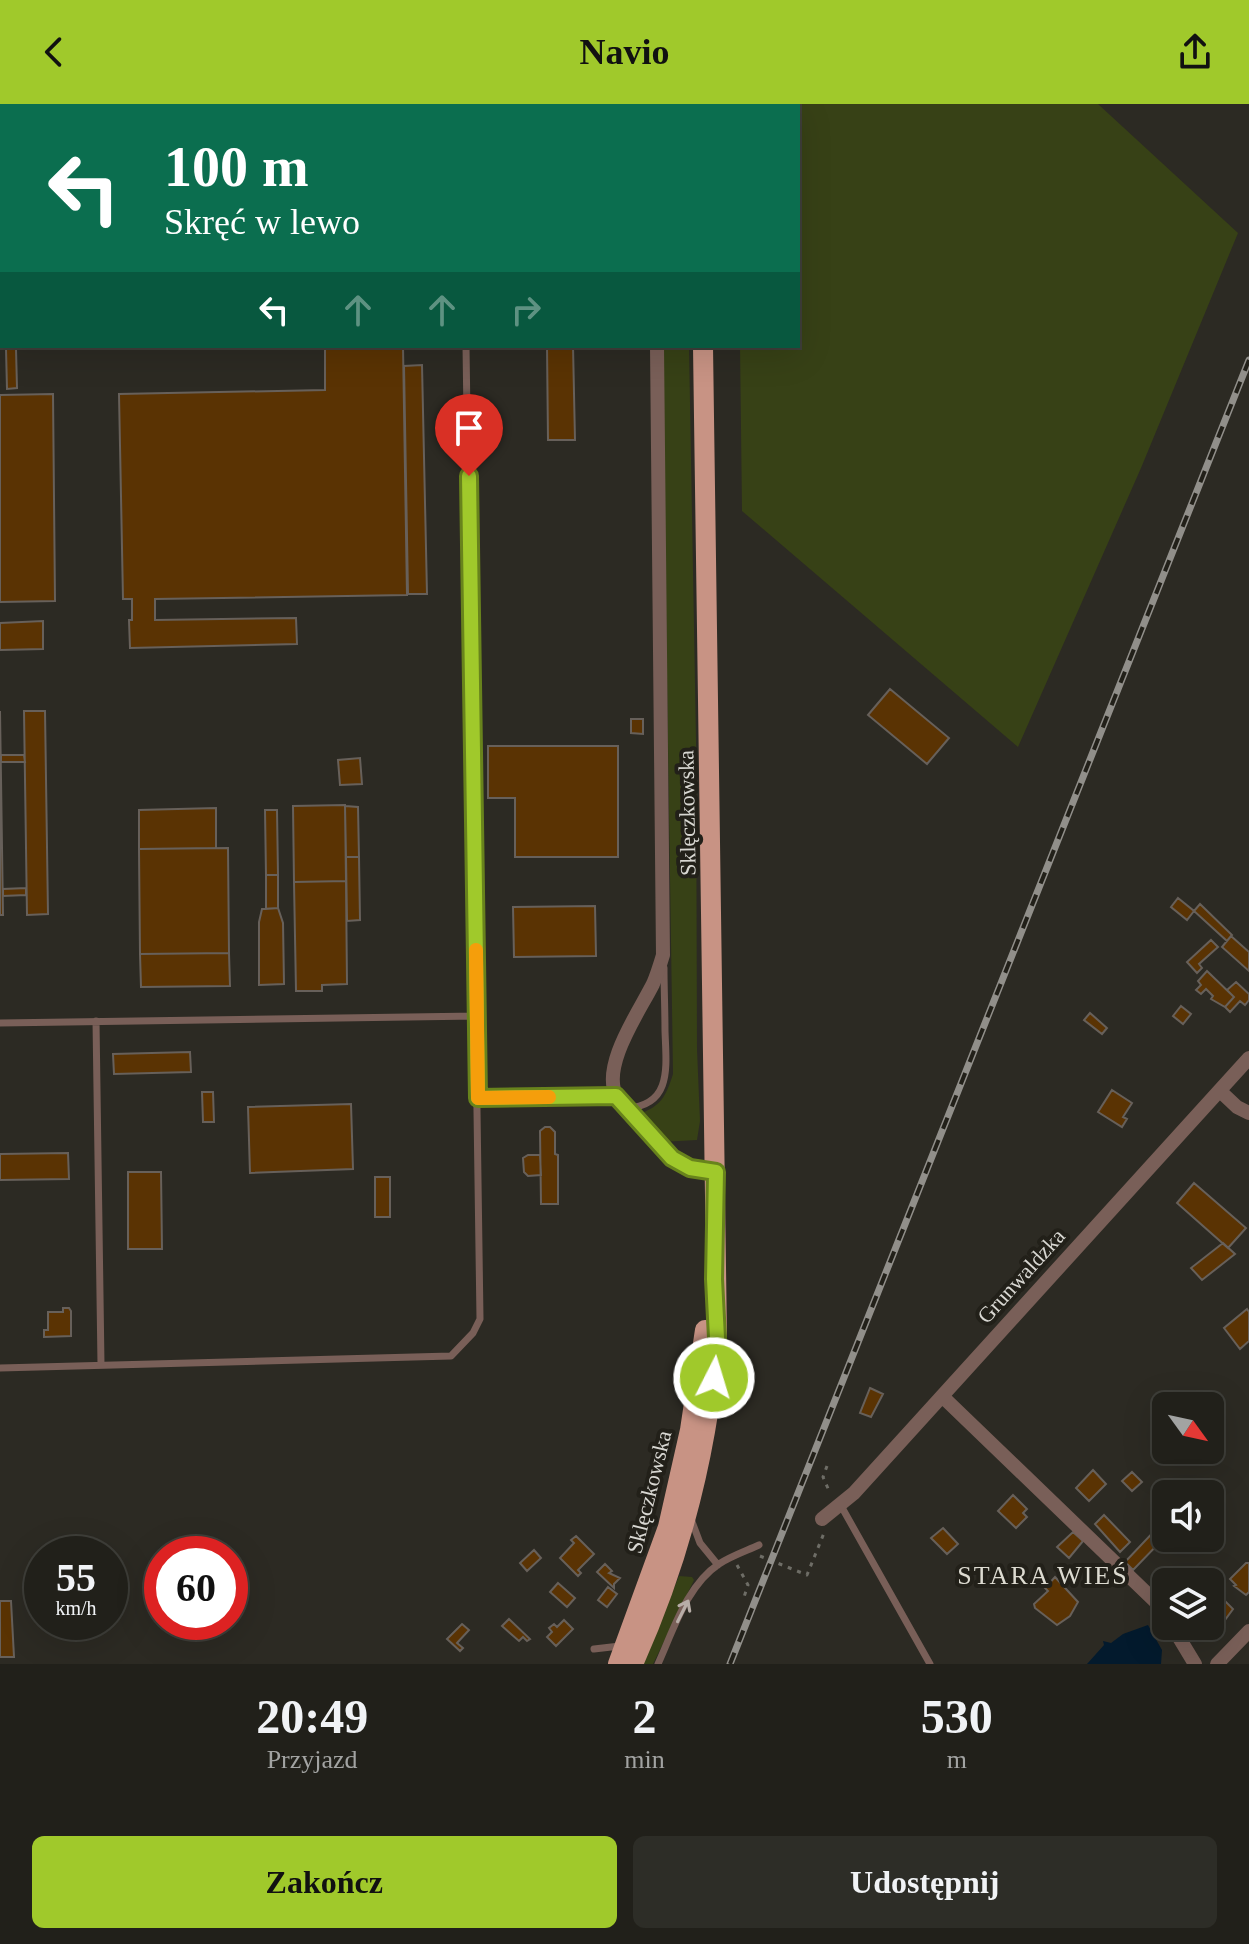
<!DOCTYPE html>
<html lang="pl">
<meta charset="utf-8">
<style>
body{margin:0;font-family:Georgia,serif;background:#2d2d27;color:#f1f3f6;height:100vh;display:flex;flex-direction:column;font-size:30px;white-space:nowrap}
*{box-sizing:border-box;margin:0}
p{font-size:26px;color:#a2a3a2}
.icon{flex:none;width:44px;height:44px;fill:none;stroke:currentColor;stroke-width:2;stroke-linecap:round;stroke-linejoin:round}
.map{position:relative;height:1560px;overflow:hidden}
.panel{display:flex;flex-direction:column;background:#21201a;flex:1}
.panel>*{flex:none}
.banner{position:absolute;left:0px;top:0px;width:800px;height:244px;box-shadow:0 8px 32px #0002,0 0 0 2px #3e3e39;background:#0b6e4f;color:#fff;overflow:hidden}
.needle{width:52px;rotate:123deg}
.controls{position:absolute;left:1152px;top:1288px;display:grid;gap:16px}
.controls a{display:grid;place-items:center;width:72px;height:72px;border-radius:12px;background:#21201a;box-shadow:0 8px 32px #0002,0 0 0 2px #3e3e39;font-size:40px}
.speed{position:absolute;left:24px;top:1432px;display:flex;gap:16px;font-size:40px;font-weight:700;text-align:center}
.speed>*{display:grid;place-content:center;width:104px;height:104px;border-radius:50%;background:#21201a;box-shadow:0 8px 32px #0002,0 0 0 2px #3e3e39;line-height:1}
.speed small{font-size:20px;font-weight:400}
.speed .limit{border:12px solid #d22;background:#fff;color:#111}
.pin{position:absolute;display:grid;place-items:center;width:68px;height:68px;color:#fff;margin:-82px -34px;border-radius:50% 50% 50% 0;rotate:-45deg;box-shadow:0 0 8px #0007}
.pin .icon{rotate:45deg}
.me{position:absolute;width:88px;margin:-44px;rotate:5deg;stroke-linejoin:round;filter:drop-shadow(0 0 6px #0008)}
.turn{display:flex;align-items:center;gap:28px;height:168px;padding:0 32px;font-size:36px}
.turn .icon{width:104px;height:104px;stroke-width:2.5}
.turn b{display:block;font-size:56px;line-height:68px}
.lanes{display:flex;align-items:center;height:76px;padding:0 32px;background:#0003;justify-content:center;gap:40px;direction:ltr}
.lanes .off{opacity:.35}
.eta{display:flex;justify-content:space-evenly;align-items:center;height:136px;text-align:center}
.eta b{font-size:48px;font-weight:800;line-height:56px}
.action{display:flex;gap:16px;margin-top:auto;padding:16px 32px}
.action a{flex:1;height:92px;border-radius:12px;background:#a0c92b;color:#111;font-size:32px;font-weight:800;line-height:92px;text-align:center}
.action a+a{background:#2d2d27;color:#f1f3f6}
header{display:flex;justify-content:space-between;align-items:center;height:104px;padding:0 32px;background:#a0c92b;color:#111;font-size:36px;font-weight:800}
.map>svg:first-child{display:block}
</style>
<header><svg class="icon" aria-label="back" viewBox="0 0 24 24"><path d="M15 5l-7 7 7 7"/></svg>Navio<svg class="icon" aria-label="share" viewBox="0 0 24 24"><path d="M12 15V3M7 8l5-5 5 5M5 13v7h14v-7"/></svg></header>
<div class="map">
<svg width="1249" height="1560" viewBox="0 0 1249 1560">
<rect width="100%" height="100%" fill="#2c2a23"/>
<path fill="#374116" d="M737 0H1098L1238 129 1141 364 1018 643 742 407 740 242H798V2Z
M662 242H689L696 636 697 945 700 1017 697 1036 661 1038 638 1010C661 1003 666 992 673 970Z
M679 1472 692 1473 694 1476 653 1560H643Z"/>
<path fill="#031a2d" d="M1148 1521 1162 1546 1161 1560H1087L1104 1541 1103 1537 1111 1539 1123 1530Z"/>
<path fill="#5a3303" stroke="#67605a" stroke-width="2" d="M0 155H2V207H0Z
M403 242 407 491 155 495V516L296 514 297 540 130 544 129 516H132V495H123L119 290 325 286V244Z
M547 242H573L575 336H548Z
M6 245H16L17 284 7 285Z
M422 261 427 490H408L404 262Z
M53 290 55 497 0 498V291Z
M43 517V545L0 546V519Z
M890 585 949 634 927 660 868 611Z
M0 607 3 811H0Z
M24 607H45L48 810 27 811Z
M631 615H643V630L631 629Z
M488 642H618V753H515V694H488Z
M1 651H24L25 658H1Z
M360 654 362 680 340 681 338 656Z
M345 701 346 777 294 778 293 702Z
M345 702 358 703 359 753H346Z
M216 704V744L139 745V706Z
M265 706H277L278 771H266Z
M228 744 229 849 140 850 139 745Z
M346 753H359L360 816 347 817Z
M266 771H278V804L266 805Z
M346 777 347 880 322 881V887H296L294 778Z
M26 784V791L3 792V785Z
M1178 794 1194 807 1187 816 1171 803Z
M1200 800 1232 831 1227 837 1194 807Z
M595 802 596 852 514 853 513 803Z
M278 804 283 819 284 880 259 881V818L262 805Z
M1231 832 1249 848V867L1222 843Z
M1211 836 1218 843 1199 860 1202 864 1197 869 1187 858Z
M229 849 230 882 141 883 140 850Z
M1207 867 1234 893 1225 903 1211 895 1213 892 1206 885 1201 890 1196 886 1201 881 1198 877Z
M1236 878 1249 890V896L1245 901 1240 897 1230 908 1225 903 1234 893 1227 886Z
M1181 902 1191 910 1183 920 1173 912Z
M1090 909 1107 924 1102 930 1084 916Z
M190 948 191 968 114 970 113 950Z
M1112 986 1132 999 1123 1013 1127 1015 1122 1023 1098 1008Z
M202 988H213L214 1018H203Z
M351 1000 353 1065 250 1069 248 1003Z
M545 1023H550L555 1028V1050L558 1051V1100H541L540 1027Z
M68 1049 69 1075 0 1076V1050Z
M528 1051H540L541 1071 528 1072 524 1068 523 1054Z
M128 1068H161L162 1145H128Z
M375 1073H390V1113H375Z
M1194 1079 1246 1124 1228 1144 1177 1099Z
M1223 1139 1235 1150 1202 1176 1191 1164Z
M63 1204H69L71 1207V1232L44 1233V1226H48V1208H63Z
M1247 1205 1249 1208V1237L1240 1245 1224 1224Z
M870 1284 883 1290 871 1313 860 1309Z
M1093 1366 1106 1380 1089 1397 1076 1384Z
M1132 1368 1142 1378 1132 1387 1122 1377Z
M1013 1391 1027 1405 1023 1409 1027 1413 1016 1424 998 1407Z
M1104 1411 1130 1438 1120 1448 1095 1420Z
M1159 1422 1166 1432 1133 1466 1125 1458Z
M943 1424 958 1440 947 1450 931 1434Z
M1073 1428 1083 1437 1069 1454 1057 1443Z
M576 1432 594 1450 578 1466 581 1469 578 1472 560 1454 574 1439 571 1436Z
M534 1446 541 1454 527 1467 520 1459Z
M1246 1459H1249V1488L1246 1491 1234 1482 1236 1481 1230 1475Z
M605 1460 612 1467 609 1469 620 1474 614 1480V1484L597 1468Z
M1055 1473 1078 1498 1070 1512 1057 1521 1035 1504 1034 1500 1048 1487 1045 1484Z
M558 1479 575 1494 567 1503 550 1488Z
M608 1483 617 1490 607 1503 598 1496Z
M1218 1490 1233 1505 1225 1516 1223 1513 1215 1521 1210 1517V1498Z
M0 1497H11L14 1553H0Z
M509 1515 530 1535 527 1537 523 1533 519 1537 502 1522Z
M564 1516 573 1525 556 1542 547 1533 552 1528 549 1524 554 1520 557 1523Z
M462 1520 469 1526 457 1539 463 1544 460 1547 447 1535Z"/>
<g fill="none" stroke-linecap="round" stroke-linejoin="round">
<path stroke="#6e6d66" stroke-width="3" stroke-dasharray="4 6" stroke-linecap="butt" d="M827 1362 823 1373 830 1389
M760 1452 807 1471 824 1429
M737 1461 748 1481 744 1493"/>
<path stroke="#795f58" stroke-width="7" d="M537 0V2
M518 2V0
M96 917 101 1260
M0 919 477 912
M478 994 616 992
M627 1004C673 1001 666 961 665 927 665 906 664 885 664 864
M0 1264 451 1252 473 1229 480 1215 466 242
M840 1400 930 1560
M691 1415 700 1439 718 1461
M594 1545 620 1542
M658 1560C673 1527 687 1481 719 1460 731 1452 746 1447 759 1441"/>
<path stroke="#795f58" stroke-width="14" d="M654 0V2
M0 47H2
M657 242 663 851C660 861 657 871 653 880 639 908 600 963 617 993 623 1006 636 1016 645 1026 671 1053 677 1062 716 1068
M1220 987 1237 1003 1249 1009
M943 1293 1159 1501 1166 1513
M822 1415 854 1389 1249 954
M1172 1522 1195 1560
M1217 1560 1249 1527"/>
<path stroke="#c89384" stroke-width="20" d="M700 0V2
M618 1560 668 1423 690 1326 705 1226
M633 1560C679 1458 708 1346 717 1234L703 242"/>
<g stroke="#918f8a" stroke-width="7">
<path id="rail" d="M730 1560 1249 256"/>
</g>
<use href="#rail" stroke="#222019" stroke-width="4" stroke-dasharray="12" stroke-linecap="butt"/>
</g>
<defs><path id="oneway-shaft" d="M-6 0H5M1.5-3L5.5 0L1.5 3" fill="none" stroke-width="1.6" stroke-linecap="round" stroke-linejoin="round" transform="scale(2)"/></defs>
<use stroke="#b7ada7" href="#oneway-shaft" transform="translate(683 1507) rotate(-63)"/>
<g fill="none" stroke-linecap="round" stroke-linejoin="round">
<g stroke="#68831c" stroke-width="20">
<path id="route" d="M469 372 478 994 616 992 672 1054 690 1064 716 1068 714 1175 717 1234 714 1274"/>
</g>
<use href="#route" stroke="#a0c92b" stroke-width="14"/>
<path stroke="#f59e0b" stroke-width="14" d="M476 846 478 994 549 993"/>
</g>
<g text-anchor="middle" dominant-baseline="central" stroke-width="8" stroke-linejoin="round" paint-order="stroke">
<g font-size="22" fill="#d8d7d2" stroke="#222019">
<text transform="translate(687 709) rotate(-91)">Sklęczkowska</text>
<text transform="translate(1021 1172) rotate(-48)">Grunwaldzka</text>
<text transform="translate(649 1388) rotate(-76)">Sklęczkowska</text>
</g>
<g font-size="26" letter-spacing="2" fill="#dddbd1" stroke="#222019">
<text x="1043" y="1471">STARA WIEŚ</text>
</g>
</g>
</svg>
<div class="controls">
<a><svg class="needle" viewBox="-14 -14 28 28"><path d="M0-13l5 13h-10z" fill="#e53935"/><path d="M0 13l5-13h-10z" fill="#a2a3a2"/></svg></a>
<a><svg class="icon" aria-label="sound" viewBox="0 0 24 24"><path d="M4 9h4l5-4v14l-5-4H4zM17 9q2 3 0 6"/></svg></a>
<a><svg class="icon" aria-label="layers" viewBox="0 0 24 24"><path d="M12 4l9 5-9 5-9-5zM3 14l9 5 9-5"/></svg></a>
</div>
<div class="speed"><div>55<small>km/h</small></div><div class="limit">60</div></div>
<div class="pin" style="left:469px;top:372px;background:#d93025"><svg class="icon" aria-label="arrive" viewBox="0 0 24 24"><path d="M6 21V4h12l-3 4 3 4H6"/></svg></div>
<svg class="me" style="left:714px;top:1274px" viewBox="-20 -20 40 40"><circle r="17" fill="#a0c92b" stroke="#fff" stroke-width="3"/><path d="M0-11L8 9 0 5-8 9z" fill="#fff"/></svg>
<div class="banner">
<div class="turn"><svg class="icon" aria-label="left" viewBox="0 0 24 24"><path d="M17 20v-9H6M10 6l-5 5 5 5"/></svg><div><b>100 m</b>Skręć w lewo</div></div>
<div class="lanes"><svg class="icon" aria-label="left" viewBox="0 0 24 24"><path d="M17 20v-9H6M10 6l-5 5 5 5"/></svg><svg class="icon off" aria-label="ahead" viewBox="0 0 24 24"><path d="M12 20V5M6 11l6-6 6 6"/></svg><svg class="icon off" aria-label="ahead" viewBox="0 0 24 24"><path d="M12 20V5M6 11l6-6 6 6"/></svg><svg class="icon off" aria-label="right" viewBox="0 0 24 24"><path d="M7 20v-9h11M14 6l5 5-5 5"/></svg></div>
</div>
</div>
<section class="panel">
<div class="eta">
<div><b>20:49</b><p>Przyjazd</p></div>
<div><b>2</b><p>min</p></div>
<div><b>530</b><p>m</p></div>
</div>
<div class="action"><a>Zakończ</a><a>Udostępnij</a></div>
</section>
